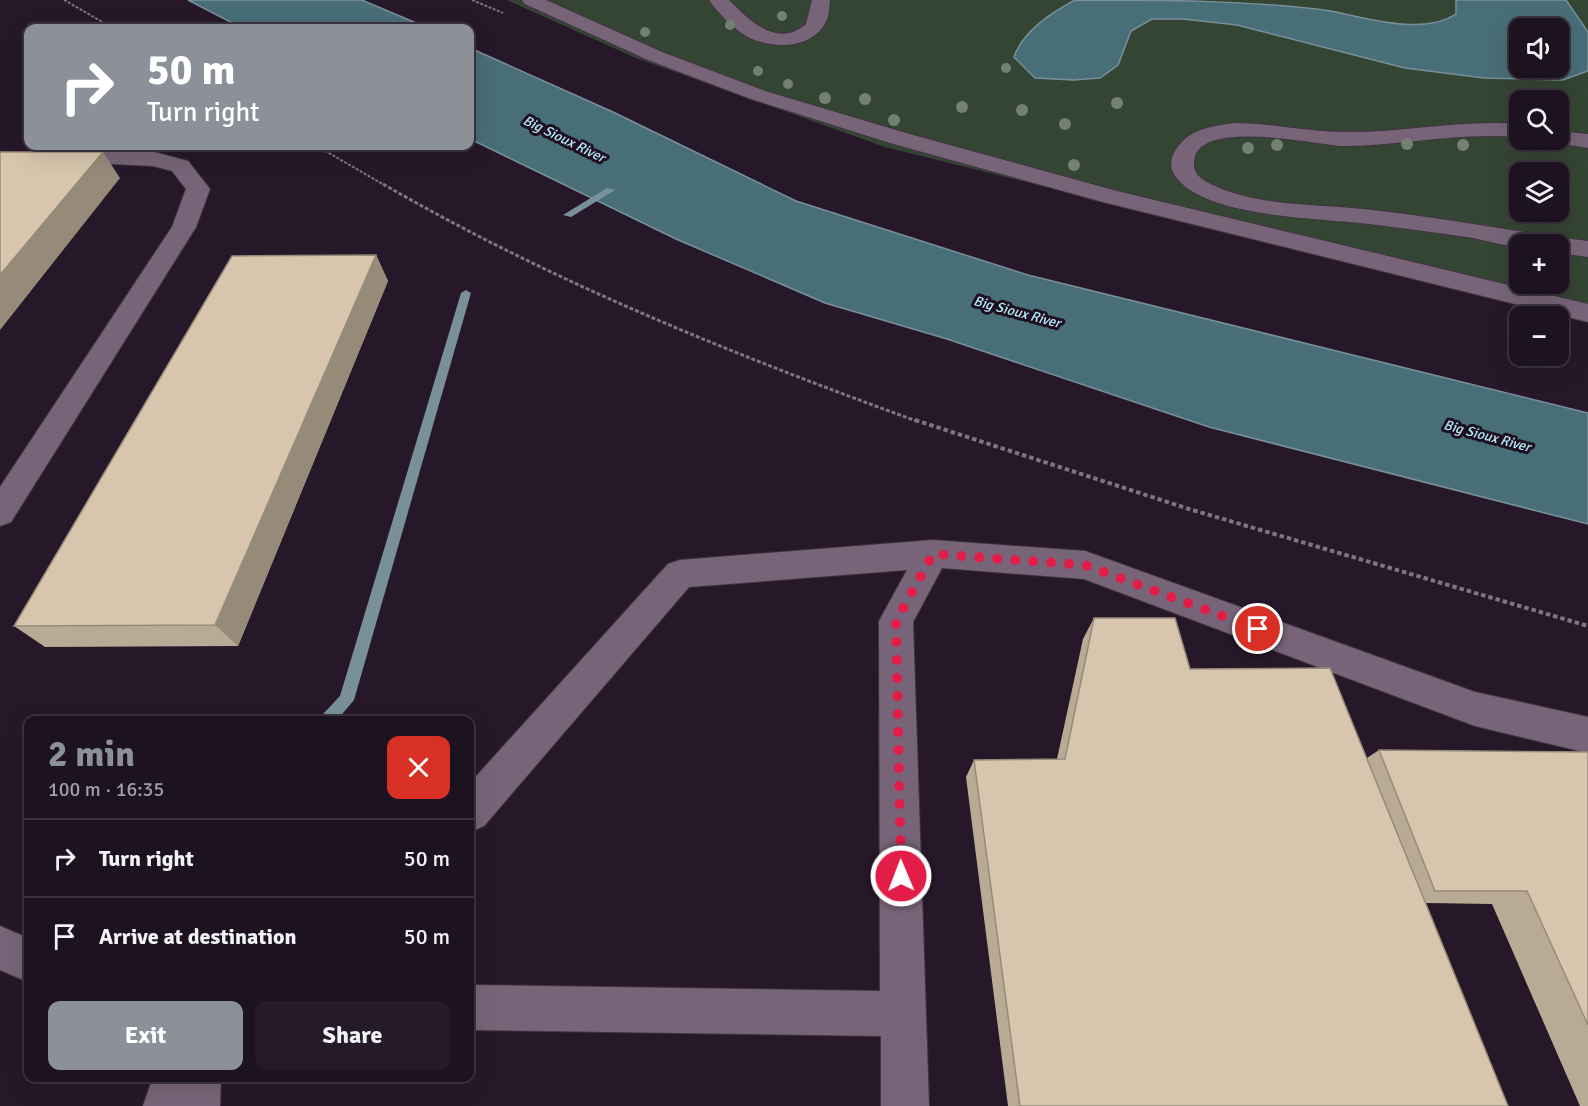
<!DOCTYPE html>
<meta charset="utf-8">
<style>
body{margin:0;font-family:Signika,sans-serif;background:#251b28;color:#f1f3f6;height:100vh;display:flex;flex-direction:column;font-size:22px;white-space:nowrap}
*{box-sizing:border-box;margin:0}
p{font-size:20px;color:#a09ea4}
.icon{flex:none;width:33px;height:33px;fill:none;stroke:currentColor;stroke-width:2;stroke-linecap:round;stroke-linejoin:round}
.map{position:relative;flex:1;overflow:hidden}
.side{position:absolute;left:24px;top:716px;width:450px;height:366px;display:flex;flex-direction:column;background:#1d121f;border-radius:12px;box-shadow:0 6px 24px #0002,0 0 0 2px #3b323d}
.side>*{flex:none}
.banner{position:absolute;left:24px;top:24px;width:450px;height:126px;border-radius:12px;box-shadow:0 6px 24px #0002,0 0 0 2px #3b323d;background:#8c9099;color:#fff;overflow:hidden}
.tools{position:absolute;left:1509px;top:18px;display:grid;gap:12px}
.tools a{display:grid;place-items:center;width:60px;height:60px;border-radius:12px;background:#1d121f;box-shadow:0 6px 24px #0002,0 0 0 2px #3b323d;font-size:30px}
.pin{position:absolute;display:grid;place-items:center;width:51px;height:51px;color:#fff;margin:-26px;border:3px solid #fff;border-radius:50%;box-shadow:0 2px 6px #0007}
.me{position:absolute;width:66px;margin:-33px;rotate:359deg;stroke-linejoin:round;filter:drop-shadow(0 0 4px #0008)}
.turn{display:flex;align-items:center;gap:21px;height:126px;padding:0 24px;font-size:27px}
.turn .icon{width:78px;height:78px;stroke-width:2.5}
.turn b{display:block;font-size:42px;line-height:51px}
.round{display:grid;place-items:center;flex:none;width:63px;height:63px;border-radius:12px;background:#251b28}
.overview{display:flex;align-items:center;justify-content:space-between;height:102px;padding:0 24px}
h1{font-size:36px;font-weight:700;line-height:45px;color:#8c9099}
.button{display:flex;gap:12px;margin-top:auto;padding:12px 24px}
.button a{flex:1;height:69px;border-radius:12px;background:#8c9099;color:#fff;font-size:24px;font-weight:700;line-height:69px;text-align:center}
.button a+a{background:#251b28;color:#f1f3f6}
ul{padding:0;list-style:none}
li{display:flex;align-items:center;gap:18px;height:78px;padding:0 24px;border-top:2px solid #3b323d}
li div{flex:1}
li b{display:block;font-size:22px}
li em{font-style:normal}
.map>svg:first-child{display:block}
</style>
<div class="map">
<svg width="1588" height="1106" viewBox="0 0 1588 1106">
<rect width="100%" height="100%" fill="#271829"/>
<path fill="#354533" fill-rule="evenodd" d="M507 0H1588V322L885 147 636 58ZM1520 28H1558V68H1520ZM1520 100H1558V140H1520ZM1520 172H1558V212H1520ZM1520 244H1558V284H1520Z"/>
<path fill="#486e78" stroke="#79909b" stroke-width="1.5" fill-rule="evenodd" d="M188 0H362L428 28H242Z
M1075 0C1160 0 1247 0 1331 11 1367 18 1423 36 1456 14V0H1566L1588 32V71L1563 80 1484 78 1405 68 1237 25 1183 19H1152L1131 31 1118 65 1100 78 1073 80 1035 78 1014 57C1023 31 1051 13 1075 0ZM1520 28H1558V68H1520Z
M470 48 613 112 796 201 1028 275 1588 413V524L1209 427 947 339 825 303 676 239 470 139Z"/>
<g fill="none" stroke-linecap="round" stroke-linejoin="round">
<path fill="#79909b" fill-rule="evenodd" d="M607 188 615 190 571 217 563 215Z
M466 290 471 293 354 700 337 720H322L324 713 340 696 461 293Z"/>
<g stroke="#403541" stroke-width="2">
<path id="minor" d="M522 0H546L662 52 765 91 906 133 1117 191 1588 304V322L1103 202 890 143 751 99 648 60 525 4Z
M709 0H729C749 20 777 49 806 24L812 0H830C829 6 830 13 827 19 815 50 771 50 746 36 733 28 718 13 709 0Z
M1233 123C1270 123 1307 132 1344 132 1403 133 1460 119 1520 124V137C1481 134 1444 138 1406 142 1385 144 1364 146 1343 146 1316 145 1191 116 1194 165 1194 176 1206 182 1215 186 1259 207 1324 204 1372 210 1444 218 1516 232 1588 241V257L1558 253V244C1545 244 1530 245 1519 246 1504 246 1487 241 1473 238 1439 233 1404 228 1369 224 1322 218 1200 218 1174 174 1167 163 1174 150 1182 142 1195 128 1215 126 1233 123Z
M1558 131 1588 134V148L1550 142 1549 140H1558Z
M101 151 154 152 188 161 210 189 196 227 11 522 0 526V487L172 227 186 189 172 171 153 166 93 163 90 158 93 153Z
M933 540 1085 551 1475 692 1588 717V753L1475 726 1084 579 942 568 913 622 929 1106H881V1036L470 1030V985L880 991 879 621 907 570 689 587 484 826 470 832V783L668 564 680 560Z
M0 926 28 938V982L0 970Z
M153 1077H221L220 1106H143Z"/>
</g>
<path stroke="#807382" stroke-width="2" stroke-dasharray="3 1.5" stroke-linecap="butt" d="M64 0 113 28
M472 0 503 13
M317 146 386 186"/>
<path stroke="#807382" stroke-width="3" stroke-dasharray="4 2" stroke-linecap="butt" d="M383 184C554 283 735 355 919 422"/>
<path stroke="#807382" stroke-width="4" stroke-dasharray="4.5 3" stroke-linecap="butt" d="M915 420 1189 509 1588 626"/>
<use href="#minor" fill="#776478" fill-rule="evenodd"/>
</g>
<g fill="#738270">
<circle cx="782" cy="16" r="5"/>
<circle cx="730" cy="25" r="5"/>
<circle cx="645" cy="32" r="5"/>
<circle cx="1006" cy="68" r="5"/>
<circle cx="758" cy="71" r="5"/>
<circle cx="788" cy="84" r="5"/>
<circle cx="825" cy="98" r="6"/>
<circle cx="865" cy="99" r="6"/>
<circle cx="1117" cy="103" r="6"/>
<circle cx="962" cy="107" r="6"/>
<circle cx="1022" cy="110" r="6"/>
<circle cx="894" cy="120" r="6"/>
<circle cx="1065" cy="124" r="6"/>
<circle cx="1407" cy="144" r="6"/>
<circle cx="1277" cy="145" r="6"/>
<circle cx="1463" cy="145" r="6"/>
<circle cx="1248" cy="148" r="6"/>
<circle cx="1074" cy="165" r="6"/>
</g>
<path fill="#b9aa95" d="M376 255 388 281 238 646 45 647 14 626Z
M1094 618 1190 669 1367 758 1379 750 1588 752V1106H1580L1492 904 1426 903 1508 1106H1008L966 777 974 760 1057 759 1083 639Z"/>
<path fill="#968b79" d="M103 152 120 178 0 330V275Z
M376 255 388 281 238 646 215 625Z"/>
<path fill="#d7c6ad" stroke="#968b79" stroke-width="1.5" d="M0 152H103L0 275Z
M376 255 215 625 14 626 232 256Z
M1094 618H1175L1190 669 1330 668 1508 1106H1020L974 760 1065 759Z
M1379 750 1588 752V1025L1527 891H1435Z"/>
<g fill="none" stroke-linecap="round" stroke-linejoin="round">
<path stroke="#e11d48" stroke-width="10" stroke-dasharray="0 18" d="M901 876 896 621 933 554 1085 565 1258 629"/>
</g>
<g text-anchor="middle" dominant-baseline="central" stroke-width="6" stroke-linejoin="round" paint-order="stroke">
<g font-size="14" font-style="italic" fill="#b2e9fa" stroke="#1e0f1f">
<text transform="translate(564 139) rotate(26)">Big Sioux River</text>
<text transform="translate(1017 312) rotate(15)">Big Sioux River</text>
<text transform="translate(1487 436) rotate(15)">Big Sioux River</text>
</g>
</g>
</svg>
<div class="tools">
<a><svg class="icon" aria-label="sound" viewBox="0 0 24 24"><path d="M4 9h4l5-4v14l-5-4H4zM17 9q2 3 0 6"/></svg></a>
<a><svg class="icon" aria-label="search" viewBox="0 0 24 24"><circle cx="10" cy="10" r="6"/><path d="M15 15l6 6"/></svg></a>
<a><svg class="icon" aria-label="layers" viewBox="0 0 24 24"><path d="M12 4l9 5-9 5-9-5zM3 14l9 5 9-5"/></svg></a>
<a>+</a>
<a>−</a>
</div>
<div class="pin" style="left:1258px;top:629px;background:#d93025"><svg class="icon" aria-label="arrive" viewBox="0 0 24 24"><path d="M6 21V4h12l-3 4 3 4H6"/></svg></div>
<svg class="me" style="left:901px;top:876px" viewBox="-20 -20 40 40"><circle r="17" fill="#e11d48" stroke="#fff" stroke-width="3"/><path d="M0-11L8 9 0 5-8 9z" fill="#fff"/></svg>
<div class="banner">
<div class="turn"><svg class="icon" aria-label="right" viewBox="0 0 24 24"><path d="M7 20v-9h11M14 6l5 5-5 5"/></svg><div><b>50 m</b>Turn right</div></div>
</div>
<section class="side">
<div class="overview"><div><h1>2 min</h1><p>100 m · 16:35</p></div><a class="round" style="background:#d93025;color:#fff"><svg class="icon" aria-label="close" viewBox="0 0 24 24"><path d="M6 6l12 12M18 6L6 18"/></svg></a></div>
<ul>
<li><svg class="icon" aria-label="right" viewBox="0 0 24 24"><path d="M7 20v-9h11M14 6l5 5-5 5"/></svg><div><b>Turn right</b></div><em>50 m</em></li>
<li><svg class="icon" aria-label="arrive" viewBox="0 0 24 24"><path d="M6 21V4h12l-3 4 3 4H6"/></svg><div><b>Arrive at destination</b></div><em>50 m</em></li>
</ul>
<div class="button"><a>Exit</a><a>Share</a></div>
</section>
</div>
